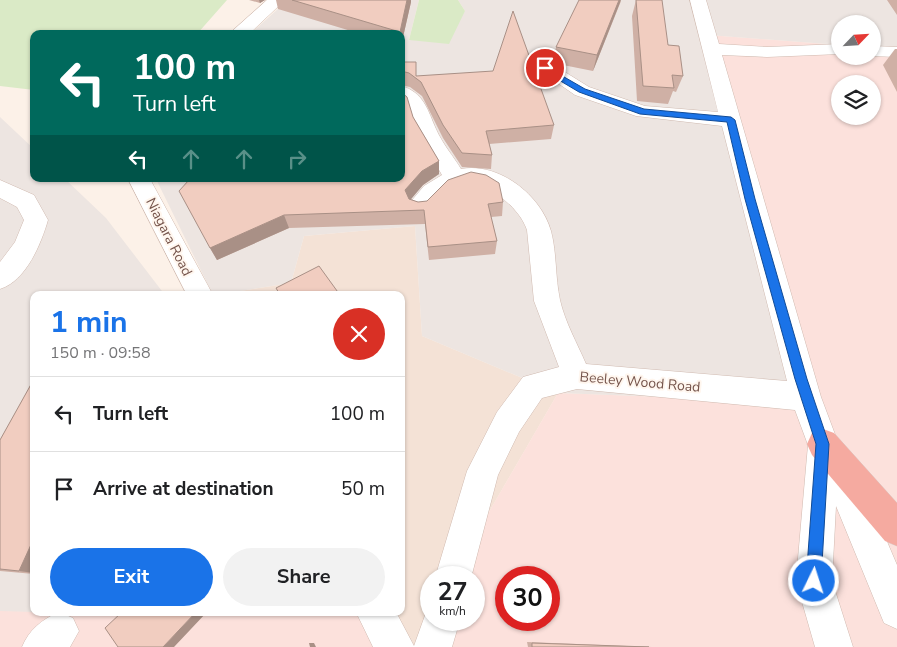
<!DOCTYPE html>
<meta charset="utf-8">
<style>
body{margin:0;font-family:"Nunito Sans",sans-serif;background:#f2f2f2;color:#202124;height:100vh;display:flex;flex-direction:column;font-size:19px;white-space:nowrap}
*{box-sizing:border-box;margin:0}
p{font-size:16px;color:#757577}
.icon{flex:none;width:28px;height:28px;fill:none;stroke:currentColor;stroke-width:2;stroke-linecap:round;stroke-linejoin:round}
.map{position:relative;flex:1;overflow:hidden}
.drawer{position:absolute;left:30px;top:291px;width:375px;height:325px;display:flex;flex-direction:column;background:#fff;border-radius:10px;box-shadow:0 1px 4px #0004}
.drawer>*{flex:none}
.banner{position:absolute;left:30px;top:30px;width:375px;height:152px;border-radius:10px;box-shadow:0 1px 4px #0004;background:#00695c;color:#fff;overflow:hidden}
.needle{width:32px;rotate:65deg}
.tools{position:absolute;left:831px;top:15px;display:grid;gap:10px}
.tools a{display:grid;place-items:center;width:50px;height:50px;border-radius:50%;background:#fff;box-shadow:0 1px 4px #0004;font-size:25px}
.speed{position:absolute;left:420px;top:566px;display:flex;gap:10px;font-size:25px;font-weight:700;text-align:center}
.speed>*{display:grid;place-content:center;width:65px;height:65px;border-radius:50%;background:#fff;box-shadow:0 1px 4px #0004;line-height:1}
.speed small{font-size:12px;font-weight:400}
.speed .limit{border:8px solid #d22;background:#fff;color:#111}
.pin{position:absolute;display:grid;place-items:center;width:42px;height:42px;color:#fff;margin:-21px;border:2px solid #fff;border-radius:50%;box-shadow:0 1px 5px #0007}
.me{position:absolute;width:55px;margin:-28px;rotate:4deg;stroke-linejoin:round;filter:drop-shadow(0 0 4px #0008)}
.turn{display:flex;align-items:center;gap:18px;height:105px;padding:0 20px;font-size:22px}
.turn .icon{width:65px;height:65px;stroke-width:2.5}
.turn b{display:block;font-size:35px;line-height:42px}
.lanes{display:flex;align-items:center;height:48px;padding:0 20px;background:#0003;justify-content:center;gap:25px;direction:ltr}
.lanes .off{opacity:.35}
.round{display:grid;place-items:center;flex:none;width:52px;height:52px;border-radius:26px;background:#f2f2f2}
.headline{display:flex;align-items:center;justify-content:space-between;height:85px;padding:0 20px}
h1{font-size:30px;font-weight:700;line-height:38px;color:#1a73e8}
.primary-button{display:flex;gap:10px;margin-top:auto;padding:10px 20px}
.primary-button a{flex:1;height:58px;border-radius:30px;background:#1a73e8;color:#fff;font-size:20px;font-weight:700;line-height:58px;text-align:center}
.primary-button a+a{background:#f2f2f2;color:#202124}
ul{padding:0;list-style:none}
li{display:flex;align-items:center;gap:15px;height:75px;padding:0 20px;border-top:1px solid #e0e0e0}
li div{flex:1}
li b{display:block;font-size:19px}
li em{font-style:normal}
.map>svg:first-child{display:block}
</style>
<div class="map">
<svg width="897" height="647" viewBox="0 0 897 647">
<rect width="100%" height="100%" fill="#fcf1e8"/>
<path fill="#f4e2d6" d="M415 226 422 336 558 393 457 567 454 577 431 578V620L436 647H412L379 613 401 612V295H215L291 283 304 236Z"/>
<path fill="#fce1dc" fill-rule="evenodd" d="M708 35 840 45V56H872L873 48 897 50V647H436L443 620H474V578L454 577 457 567 558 393 797 402ZM840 84H872V116H840ZM506 578H549V620H506Z
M0 611 379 613 412 647H0Z"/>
<path fill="#ede5e1" d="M288 0H419L409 40 465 11 458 0H897V50L873 48 872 24H840V45L708 35 797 402 558 393 422 336 415 226 304 236 291 283 213 295 156 179H401V34H250Z
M0 117 34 149V179H65L106 218 165 295H34V612L0 611Z"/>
<path fill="#daeac6" d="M0 0H227L197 34H34V90L0 86Z
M419 0H458L465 11 449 44 409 40Z"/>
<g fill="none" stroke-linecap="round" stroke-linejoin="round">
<g stroke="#d0bab0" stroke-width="1">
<path id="minor" d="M267 0H285L249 34H229Z
M690 0H706L719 44 767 47 840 44V54L767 57 722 55 821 397 836 437 874 511 897 565V629L884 623 836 506 832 581 853 647H815L796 581 808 445 795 410 577 389 542 398 519 432 498 475 471 578H435L467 471 497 412 523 377 559 367 534 301 527 230C522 216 512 206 501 197 480 179 460 179 439 198 435 202 432 209 427 212 421 214 417 213 412 211L408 205 424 186 442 175 416 130 410 110 401 103V86C424 92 428 111 436 129 442 143 453 156 461 169 499 162 541 195 551 231 557 254 555 277 560 300 565 322 577 343 586 364L787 381 722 126 636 116 575 95 536 68 538 64H552L589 87 645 106 718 112Z
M872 46 897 47V57L871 56Z
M128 179H150L213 295H187Z
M0 180 34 195 48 220C41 244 26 281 0 289V262L15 242 24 220 17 207 0 198Z
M431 605V620H460L452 647H373L356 612H396L414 646 428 607Z
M59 612 73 618 79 631 70 647H22C29 630 41 620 59 612Z"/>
</g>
<g stroke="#d9cfcd" stroke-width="1">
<path id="highway" d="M823 429 834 433 897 503V546L885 541 812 455 807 444 812 433Z"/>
</g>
<use href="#minor" fill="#fff" fill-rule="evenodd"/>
<use href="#highway" fill="#f5aaa0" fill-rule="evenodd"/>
</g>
<path fill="#cfb0a5" d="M249 0H265L260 3Z
M276 0H411V2L401 46V34H361L278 9Z
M636 0 668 45 683 76 676 92 673 91 668 104 637 101 632 16Z
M887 0H897V15Z
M621 1 593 71 553 63 556 47Z
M895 49H897V92L883 65Z
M401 62 416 76 554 125 551 139 489 144 492 155 491 169 462 167 443 138 422 96 410 87 401 85Z
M413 117 439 161V174L423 185 410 199 418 202H503L502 216 491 217 497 241 495 254 429 260 425 224 289 228 217 260 210 248 187 182 184 179H401Z
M34 379V574L0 571V440Z
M527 642 652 647H528Z"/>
<path fill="#a99086" d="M259 0H265L260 3Z
M407 0H411V2L401 46V34H400V32Z
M619 0H621L593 71 597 55Z
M439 161V174L423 185 407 204 405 190 422 171Z
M284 215 289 228 217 260 210 248Z
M34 538V573L19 571Z
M196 612H207L174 647H163Z
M309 643H314L316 647H310Z"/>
<path fill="#f1cdc0" stroke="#a99086" d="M292 0H407L400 32Z
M579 0H619L597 55 556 47Z
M636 0H662L668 45 679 46 683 76 672 75 674 88 643 86Z
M513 11 554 125 486 131 492 155 462 153 443 125 421 82 409 73 401 71V62H416V76L493 71Z
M401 92 407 97 413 117 439 161 422 171 405 190 409 199 418 202 427 201 448 180 471 172 486 175 499 183 503 202 488 204 497 241 428 247 424 210 284 215 210 248 179 191 189 180 188 179H401Z
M319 266 340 295H280L276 288Z
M34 379V538L19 571 0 569V440Z
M122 612H196L163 647H118L105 628Z
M532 643 649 647H532Z"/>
<path fill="#1a73e8" stroke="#114b97" d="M545 66 585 89 644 109 731 117 735 120 755 199 807 379 829 444 821 581 819 587 814 589 808 587 806 581 816 444 795 379 745 199 727 122 640 114 579 92 542 70 541 68Z"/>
<g text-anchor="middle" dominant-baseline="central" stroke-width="4" stroke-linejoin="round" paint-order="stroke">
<g font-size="14" fill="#76554c" stroke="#fff6ee">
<text transform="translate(169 237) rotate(63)">Niagara Road</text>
<text transform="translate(640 382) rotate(5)">Beeley Wood Road</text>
</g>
</g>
</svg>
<div class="tools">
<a><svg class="needle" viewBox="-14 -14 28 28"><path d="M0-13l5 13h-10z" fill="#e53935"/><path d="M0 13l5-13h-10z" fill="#757577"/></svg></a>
<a><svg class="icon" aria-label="layers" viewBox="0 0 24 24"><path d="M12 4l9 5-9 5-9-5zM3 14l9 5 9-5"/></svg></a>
</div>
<div class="speed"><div>27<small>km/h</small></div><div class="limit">30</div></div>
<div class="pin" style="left:545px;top:68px;background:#d93025"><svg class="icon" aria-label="arrive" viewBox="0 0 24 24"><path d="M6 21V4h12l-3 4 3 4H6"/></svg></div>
<svg class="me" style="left:814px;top:581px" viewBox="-20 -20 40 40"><circle r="17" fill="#1a73e8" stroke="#fff" stroke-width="3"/><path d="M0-11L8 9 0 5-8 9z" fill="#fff"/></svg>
<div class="banner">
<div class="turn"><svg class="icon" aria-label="left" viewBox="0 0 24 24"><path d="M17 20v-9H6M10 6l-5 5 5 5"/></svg><div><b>100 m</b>Turn left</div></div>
<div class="lanes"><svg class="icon" aria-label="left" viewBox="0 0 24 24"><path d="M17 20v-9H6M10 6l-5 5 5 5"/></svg><svg class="icon off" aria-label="ahead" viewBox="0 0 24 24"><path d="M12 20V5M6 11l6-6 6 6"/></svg><svg class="icon off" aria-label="ahead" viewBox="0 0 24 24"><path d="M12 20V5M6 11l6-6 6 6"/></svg><svg class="icon off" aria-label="right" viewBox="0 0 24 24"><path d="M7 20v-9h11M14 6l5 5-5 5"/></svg></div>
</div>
<section class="drawer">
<div class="headline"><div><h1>1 min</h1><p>150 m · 09:58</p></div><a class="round" style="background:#d93025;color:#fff"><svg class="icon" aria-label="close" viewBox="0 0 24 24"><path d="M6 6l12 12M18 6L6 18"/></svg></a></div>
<ul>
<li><svg class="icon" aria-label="left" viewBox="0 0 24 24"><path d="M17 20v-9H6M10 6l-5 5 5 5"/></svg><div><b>Turn left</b></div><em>100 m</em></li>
<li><svg class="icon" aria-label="arrive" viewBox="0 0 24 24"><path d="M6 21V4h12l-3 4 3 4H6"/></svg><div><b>Arrive at destination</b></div><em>50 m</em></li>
</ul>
<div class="primary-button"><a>Exit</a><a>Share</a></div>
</section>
</div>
